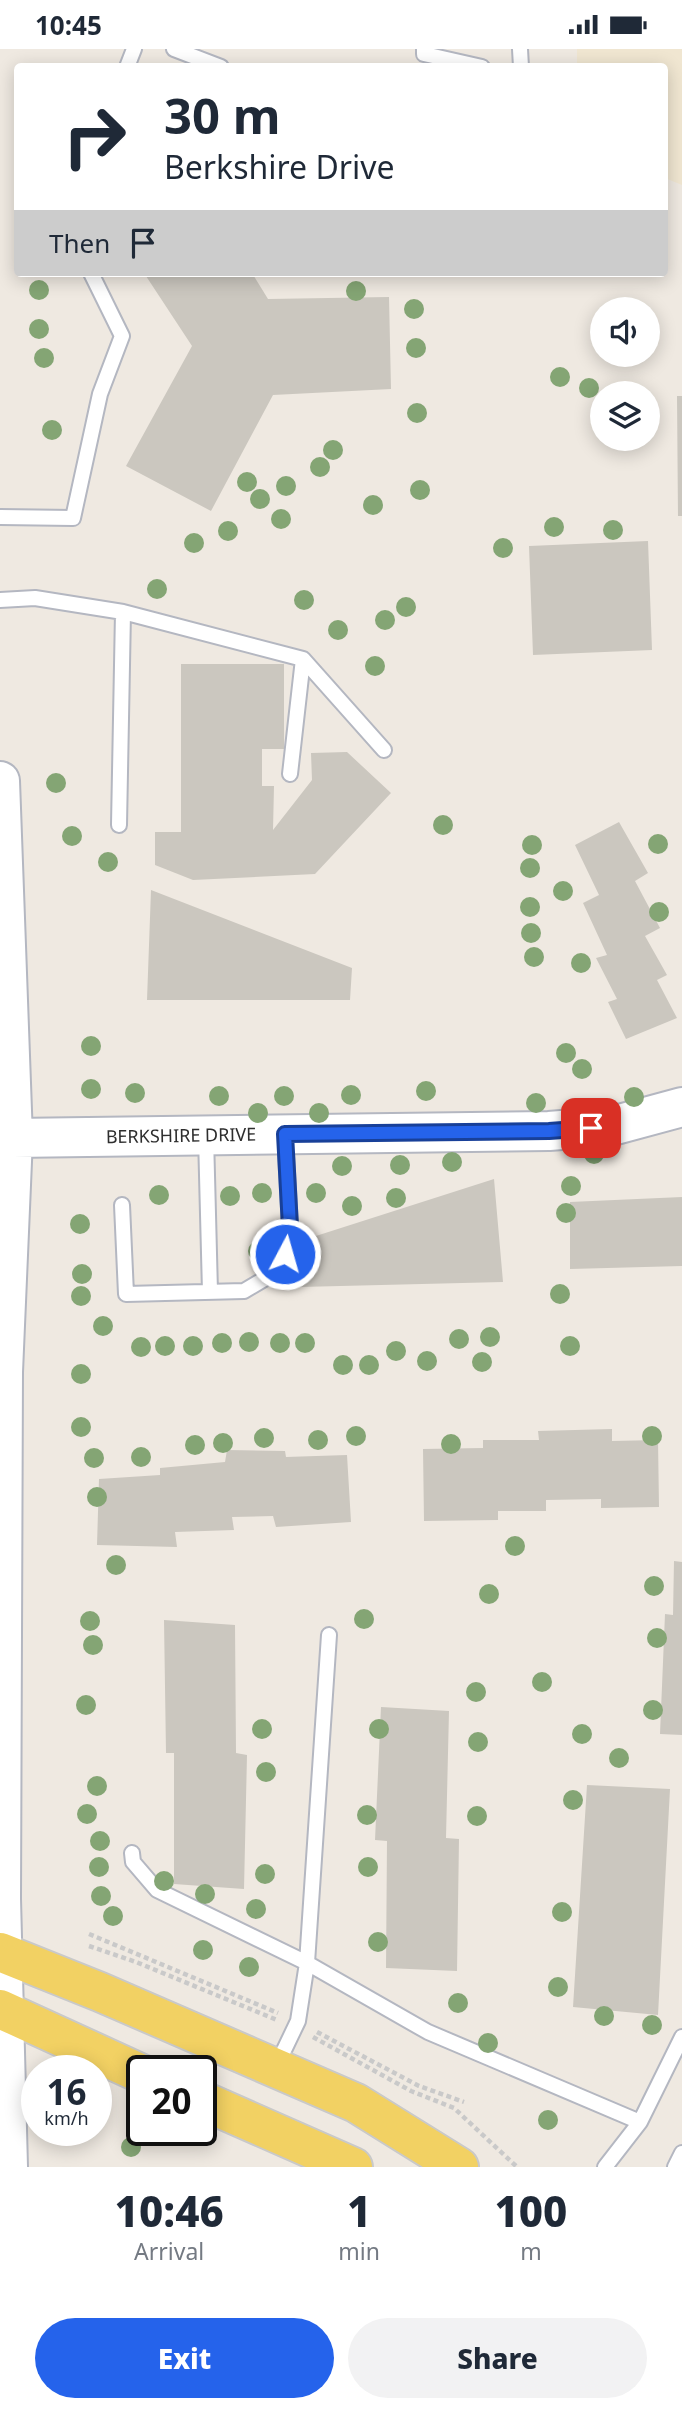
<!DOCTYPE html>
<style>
body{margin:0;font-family:"Noto Sans",sans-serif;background:#f2f2f3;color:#1f2937;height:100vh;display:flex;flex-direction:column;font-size:26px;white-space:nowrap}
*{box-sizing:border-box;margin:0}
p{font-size:23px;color:#747a83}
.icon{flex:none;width:38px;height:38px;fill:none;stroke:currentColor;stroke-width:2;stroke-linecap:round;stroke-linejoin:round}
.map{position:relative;height:2118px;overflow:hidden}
.sheet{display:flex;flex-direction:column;background:#fff;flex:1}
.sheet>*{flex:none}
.top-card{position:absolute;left:14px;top:14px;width:654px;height:214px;border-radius:7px;box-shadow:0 4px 18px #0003;background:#fff;color:#1f2937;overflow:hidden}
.buttons{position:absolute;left:590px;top:248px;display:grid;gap:14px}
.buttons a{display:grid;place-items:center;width:70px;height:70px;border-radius:50%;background:#fff;box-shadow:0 4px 18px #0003;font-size:35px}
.speed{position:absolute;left:21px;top:2006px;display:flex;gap:14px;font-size:35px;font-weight:700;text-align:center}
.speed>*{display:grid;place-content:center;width:91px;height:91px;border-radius:50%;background:#fff;box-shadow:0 4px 18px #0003;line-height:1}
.speed small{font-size:18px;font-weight:400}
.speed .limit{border:4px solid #111;border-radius:10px;background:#fff;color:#111}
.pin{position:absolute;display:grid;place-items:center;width:60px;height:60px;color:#fff;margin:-30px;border-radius:14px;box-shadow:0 4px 10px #0006}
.me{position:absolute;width:77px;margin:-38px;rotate:6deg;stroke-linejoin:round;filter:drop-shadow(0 0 5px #0008)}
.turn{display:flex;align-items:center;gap:24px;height:147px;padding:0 35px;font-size:32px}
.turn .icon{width:91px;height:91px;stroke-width:2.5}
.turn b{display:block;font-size:49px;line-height:60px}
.then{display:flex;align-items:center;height:66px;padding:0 35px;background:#0003;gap:14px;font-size:26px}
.eta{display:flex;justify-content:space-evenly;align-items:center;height:119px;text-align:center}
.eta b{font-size:42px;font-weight:800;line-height:49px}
.primary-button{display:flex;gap:14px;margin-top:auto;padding:14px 35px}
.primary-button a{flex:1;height:80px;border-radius:42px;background:#2563eb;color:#fff;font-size:28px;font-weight:800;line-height:80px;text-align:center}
.primary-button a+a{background:#f2f2f3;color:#1f2937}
.status{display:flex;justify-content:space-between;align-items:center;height:49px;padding:0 35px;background:#fff;direction:ltr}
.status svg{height:19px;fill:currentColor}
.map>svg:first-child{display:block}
</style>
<div class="status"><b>10:45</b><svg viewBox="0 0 49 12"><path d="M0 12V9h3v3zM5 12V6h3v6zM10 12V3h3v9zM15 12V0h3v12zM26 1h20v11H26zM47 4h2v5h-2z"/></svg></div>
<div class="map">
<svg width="682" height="2118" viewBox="0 0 682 2118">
<rect width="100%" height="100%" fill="#efe9e1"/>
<path fill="#f0e6d1" d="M577 0H682V136L665 129V18L577 17Z"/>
<path fill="#cbc7bf" d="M144 224H252L268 250 389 248 391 340 273 346 211 462 126 417 192 297Z
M677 347H682V467H678Z
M648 492 652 601 533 606 529 497Z
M181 615H284V700H262V737H274L273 781 312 731 311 704 347 703 391 744 315 825 193 831 155 816V783H181Z
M619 773 648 824 635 832 660 879 645 887 667 926 657 931 677 969 626 990 608 953 617 950 596 909 607 906 583 854 599 846 575 796Z
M151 841 352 919 350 951H147Z
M494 1130 503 1233 300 1238 294 1194Z
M682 1148V1217L570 1220V1153Z
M612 1380V1392L658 1391 659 1458 601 1459V1450L546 1451V1462H498V1471L424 1472 423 1400 483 1399V1391H539L538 1382Z
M227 1401 285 1402 286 1408 347 1406 351 1473 276 1478 273 1467 232 1468 234 1481 175 1483 177 1498 97 1496 99 1430 160 1426V1419L225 1413Z
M674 1512 682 1513V1686L660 1685 665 1565 673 1566Z
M164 1571 235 1576 236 1704 247 1706 244 1840 174 1835V1704H166Z
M381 1658 449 1662 446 1789 459 1790 457 1922 386 1919 387 1792 375 1791Z
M587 1736 670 1740 658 1966 573 1958Z"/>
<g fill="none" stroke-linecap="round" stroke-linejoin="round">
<g stroke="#b4b7c1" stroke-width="18">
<path id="lane" d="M174 0 221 18
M424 0V5L482 18
M520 0 521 18
M127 18 134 0
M0 468 73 469 100 345 122 287 91 224
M0 551 35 549 123 563 119 776
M123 563 303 610 384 701
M290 725 303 610
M206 1087 210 1243
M122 1156 126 1245 244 1242 266 1229 285 1205 290 1178 285 1086
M132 1804 133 1813 157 1841 307 1914 428 1983 640 2073
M276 2018 298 1972 307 1914 329 1586
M605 2118 640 2073 682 1988
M675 2118 682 2104"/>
</g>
<g stroke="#b4b7c1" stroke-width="42">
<path id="secondary" d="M0 732 13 1089 3 1323 1 1850 8 2118
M13 1089 549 1082 612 1077 682 1058"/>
</g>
<g stroke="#c9c9c9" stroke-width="42">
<path id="primary" d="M0 1903 100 1943 356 2054 459 2118
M0 1960 142 2025
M201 2051 353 2118"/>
</g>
<path stroke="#c9c9c9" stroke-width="4.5" stroke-dasharray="5 3.5" stroke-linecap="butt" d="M89 1885 278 1964
M89 1897 136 1913 277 1971
M317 1983 419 2037 464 2053
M313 1988 411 2042 454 2059 517 2118"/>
<use href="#lane" stroke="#fff" stroke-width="14"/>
<use href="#secondary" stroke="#fff" stroke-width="38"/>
<use href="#primary" stroke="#f2d163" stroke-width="38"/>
</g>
<g fill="#84a574">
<circle cx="39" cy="241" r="10"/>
<circle cx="356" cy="242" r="10"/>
<circle cx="414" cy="260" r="10"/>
<circle cx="39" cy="280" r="10"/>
<circle cx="416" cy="299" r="10"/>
<circle cx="44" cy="309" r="10"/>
<circle cx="560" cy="328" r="10"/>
<circle cx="589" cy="339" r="10"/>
<circle cx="417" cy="364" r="10"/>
<circle cx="52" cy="381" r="10"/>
<circle cx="333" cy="401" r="10"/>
<circle cx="320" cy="418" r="10"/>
<circle cx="247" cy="433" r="10"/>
<circle cx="286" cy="437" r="10"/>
<circle cx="420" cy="441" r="10"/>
<circle cx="260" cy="450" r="10"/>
<circle cx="373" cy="456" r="10"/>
<circle cx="281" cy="470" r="10"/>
<circle cx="554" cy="478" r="10"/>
<circle cx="613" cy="481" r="10"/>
<circle cx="228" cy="482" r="10"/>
<circle cx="194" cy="494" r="10"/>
<circle cx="503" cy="499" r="10"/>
<circle cx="157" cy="540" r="10"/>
<circle cx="304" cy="551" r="10"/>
<circle cx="406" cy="558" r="10"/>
<circle cx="385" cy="571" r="10"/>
<circle cx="338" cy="581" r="10"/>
<circle cx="375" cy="617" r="10"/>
<circle cx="56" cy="734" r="10"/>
<circle cx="443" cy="776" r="10"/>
<circle cx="72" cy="787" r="10"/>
<circle cx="658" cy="795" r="10"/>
<circle cx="532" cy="796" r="10"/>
<circle cx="108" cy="813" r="10"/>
<circle cx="530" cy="819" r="10"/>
<circle cx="563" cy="842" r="10"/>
<circle cx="530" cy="858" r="10"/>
<circle cx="659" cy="863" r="10"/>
<circle cx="531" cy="884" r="10"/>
<circle cx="534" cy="908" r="10"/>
<circle cx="581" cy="914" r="10"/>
<circle cx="91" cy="997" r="10"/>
<circle cx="566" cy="1004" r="10"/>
<circle cx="582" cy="1020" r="10"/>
<circle cx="91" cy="1040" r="10"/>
<circle cx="426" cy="1042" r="10"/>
<circle cx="135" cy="1044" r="10"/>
<circle cx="351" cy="1046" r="10"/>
<circle cx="219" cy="1047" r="10"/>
<circle cx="284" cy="1047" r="10"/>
<circle cx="634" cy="1048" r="10"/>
<circle cx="536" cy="1054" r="10"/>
<circle cx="258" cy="1064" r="10"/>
<circle cx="319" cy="1064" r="10"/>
<circle cx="594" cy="1105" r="10"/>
<circle cx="452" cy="1113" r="10"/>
<circle cx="400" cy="1116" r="10"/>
<circle cx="342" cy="1117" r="10"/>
<circle cx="571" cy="1137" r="10"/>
<circle cx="262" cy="1144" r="10"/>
<circle cx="316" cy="1144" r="10"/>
<circle cx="159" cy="1146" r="10"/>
<circle cx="230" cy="1147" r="10"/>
<circle cx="396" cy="1149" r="10"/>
<circle cx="352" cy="1157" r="10"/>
<circle cx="566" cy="1164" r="10"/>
<circle cx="80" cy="1175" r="10"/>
<circle cx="258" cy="1202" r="10"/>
<circle cx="82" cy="1225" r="10"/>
<circle cx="560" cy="1245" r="10"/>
<circle cx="81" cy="1247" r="10"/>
<circle cx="103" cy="1277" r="10"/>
<circle cx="490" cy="1288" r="10"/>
<circle cx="459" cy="1290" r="10"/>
<circle cx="249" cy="1293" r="10"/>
<circle cx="222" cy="1294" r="10"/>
<circle cx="280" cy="1294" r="10"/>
<circle cx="305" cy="1294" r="10"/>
<circle cx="165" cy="1297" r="10"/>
<circle cx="193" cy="1297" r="10"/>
<circle cx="570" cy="1297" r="10"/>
<circle cx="141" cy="1298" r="10"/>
<circle cx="396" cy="1302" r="10"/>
<circle cx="427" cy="1312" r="10"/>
<circle cx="482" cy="1313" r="10"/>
<circle cx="343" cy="1316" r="10"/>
<circle cx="369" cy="1316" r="10"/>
<circle cx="81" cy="1325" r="10"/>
<circle cx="81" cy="1378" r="10"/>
<circle cx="356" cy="1387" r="10"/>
<circle cx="652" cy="1387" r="10"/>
<circle cx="264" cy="1389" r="10"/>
<circle cx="318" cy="1391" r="10"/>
<circle cx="223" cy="1394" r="10"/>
<circle cx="451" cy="1395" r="10"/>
<circle cx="195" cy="1396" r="10"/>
<circle cx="141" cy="1408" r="10"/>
<circle cx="94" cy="1409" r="10"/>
<circle cx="97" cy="1448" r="10"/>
<circle cx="515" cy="1497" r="10"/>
<circle cx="116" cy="1516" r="10"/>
<circle cx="654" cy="1537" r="10"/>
<circle cx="489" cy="1545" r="10"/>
<circle cx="364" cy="1570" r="10"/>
<circle cx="90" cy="1572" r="10"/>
<circle cx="657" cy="1589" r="10"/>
<circle cx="93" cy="1596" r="10"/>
<circle cx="542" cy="1633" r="10"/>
<circle cx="476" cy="1643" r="10"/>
<circle cx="86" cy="1656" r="10"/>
<circle cx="653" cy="1661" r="10"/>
<circle cx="262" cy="1680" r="10"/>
<circle cx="379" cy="1680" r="10"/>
<circle cx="582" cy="1685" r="10"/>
<circle cx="478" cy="1693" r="10"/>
<circle cx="619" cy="1709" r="10"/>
<circle cx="266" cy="1723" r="10"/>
<circle cx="97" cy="1737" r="10"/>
<circle cx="573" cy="1751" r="10"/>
<circle cx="87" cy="1765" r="10"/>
<circle cx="367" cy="1766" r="10"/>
<circle cx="477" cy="1767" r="10"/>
<circle cx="100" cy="1792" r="10"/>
<circle cx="99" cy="1818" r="10"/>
<circle cx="368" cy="1818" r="10"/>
<circle cx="265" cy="1825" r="10"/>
<circle cx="164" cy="1832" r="10"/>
<circle cx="205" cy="1845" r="10"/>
<circle cx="101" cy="1847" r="10"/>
<circle cx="256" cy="1860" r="10"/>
<circle cx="562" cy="1863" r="10"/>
<circle cx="113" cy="1867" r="10"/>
<circle cx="378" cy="1893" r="10"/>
<circle cx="203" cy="1901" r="10"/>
<circle cx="249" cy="1918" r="10"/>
<circle cx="558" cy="1938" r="10"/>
<circle cx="458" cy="1954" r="10"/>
<circle cx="604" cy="1967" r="10"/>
<circle cx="652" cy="1976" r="10"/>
<circle cx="488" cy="1994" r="10"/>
<circle cx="548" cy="2071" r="10"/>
<circle cx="131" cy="2098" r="10"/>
</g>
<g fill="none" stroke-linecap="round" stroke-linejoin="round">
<g stroke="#184099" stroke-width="18">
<path id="route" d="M285 1205 290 1178 285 1085 549 1082 591 1079"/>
</g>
<use href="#route" stroke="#2563eb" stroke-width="12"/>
</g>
<g text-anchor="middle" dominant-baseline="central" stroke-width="5" stroke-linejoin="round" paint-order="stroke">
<g font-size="18" fill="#2e2e2e" stroke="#fff">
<text transform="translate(181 1086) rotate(-1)">BERKSHIRE DRIVE</text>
</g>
</g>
</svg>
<div class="buttons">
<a><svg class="icon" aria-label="sound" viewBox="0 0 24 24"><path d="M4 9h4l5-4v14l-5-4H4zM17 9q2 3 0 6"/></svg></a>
<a><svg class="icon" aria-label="layers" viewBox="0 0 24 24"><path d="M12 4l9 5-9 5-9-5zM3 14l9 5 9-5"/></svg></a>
</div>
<div class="speed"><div>16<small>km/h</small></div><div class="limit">20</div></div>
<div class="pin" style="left:591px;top:1079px;background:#d93025"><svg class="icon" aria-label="arrive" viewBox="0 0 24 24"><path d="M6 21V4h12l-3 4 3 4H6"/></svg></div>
<svg class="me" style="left:285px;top:1205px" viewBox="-20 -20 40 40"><circle r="17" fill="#2563eb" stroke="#fff" stroke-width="3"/><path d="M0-11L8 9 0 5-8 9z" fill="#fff"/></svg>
<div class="top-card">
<div class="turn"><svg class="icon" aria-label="right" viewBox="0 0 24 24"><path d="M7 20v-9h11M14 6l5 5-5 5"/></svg><div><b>30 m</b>Berkshire Drive</div></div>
<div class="then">Then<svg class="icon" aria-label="arrive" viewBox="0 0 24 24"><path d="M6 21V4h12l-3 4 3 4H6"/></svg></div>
</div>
</div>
<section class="sheet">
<div class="eta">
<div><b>10:46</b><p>Arrival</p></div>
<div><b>1</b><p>min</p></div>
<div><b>100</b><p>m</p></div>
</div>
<div class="primary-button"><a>Exit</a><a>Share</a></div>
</section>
